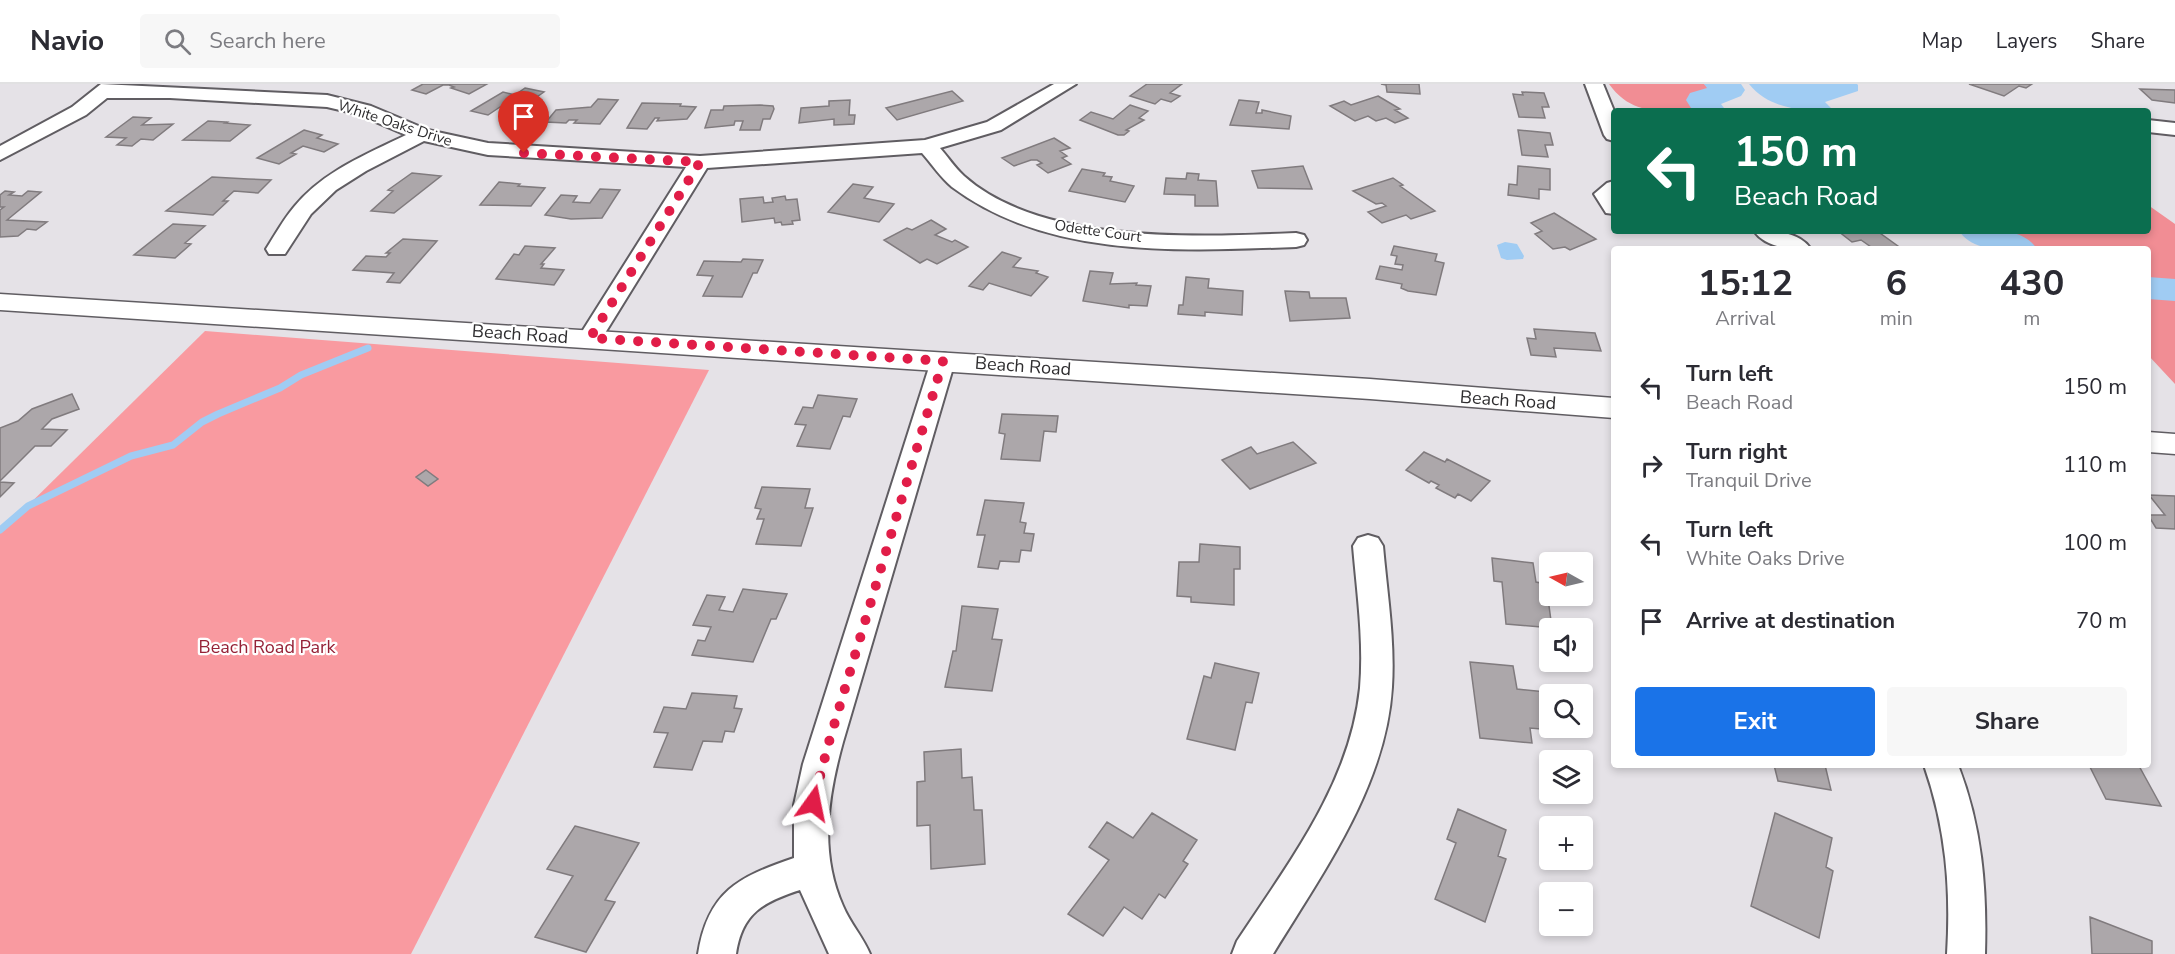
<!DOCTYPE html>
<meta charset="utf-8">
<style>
body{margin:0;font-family:"Nunito Sans",sans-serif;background:#f7f7f7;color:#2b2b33;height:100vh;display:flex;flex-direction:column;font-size:22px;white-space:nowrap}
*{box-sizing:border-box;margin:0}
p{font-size:20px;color:#7c7c81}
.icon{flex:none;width:33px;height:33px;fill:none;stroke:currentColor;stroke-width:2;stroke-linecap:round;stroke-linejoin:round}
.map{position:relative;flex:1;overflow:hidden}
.drawer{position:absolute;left:1611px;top:162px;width:540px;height:522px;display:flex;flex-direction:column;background:#fff;border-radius:6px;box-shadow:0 3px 9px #0003}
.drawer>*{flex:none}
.hud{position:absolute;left:1611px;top:24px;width:540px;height:126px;border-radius:6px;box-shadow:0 3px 9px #0003;background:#0b6e4f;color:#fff;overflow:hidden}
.needle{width:39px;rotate:278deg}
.fabs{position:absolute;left:1539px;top:468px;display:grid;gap:12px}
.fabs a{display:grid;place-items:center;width:54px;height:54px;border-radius:6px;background:#fff;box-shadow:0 3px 9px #0003;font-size:30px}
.pin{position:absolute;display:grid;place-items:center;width:51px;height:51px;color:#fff;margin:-62px -26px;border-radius:50% 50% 50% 0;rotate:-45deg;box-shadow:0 0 6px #0007}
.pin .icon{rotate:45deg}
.me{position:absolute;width:66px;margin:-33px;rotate:12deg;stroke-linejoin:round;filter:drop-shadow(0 0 4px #0008)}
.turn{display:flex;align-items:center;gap:21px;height:126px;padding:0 24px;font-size:27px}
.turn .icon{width:78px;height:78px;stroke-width:2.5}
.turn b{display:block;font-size:42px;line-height:51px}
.eta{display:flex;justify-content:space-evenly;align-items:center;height:102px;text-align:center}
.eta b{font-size:36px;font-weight:700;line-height:42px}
.cta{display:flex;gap:12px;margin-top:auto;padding:12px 24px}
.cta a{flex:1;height:69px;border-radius:6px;background:#1a73e8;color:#fff;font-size:24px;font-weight:700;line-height:69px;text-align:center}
.cta a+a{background:#f7f7f7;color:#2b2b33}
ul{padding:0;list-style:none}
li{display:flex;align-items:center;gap:18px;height:78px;padding:0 24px}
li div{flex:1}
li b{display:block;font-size:22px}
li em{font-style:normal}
header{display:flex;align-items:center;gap:36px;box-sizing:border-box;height:84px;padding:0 30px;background:#fff;border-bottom:2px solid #e1e1e2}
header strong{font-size:28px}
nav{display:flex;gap:33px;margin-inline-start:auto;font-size:21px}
.search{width:420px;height:54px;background:#f7f7f7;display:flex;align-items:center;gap:15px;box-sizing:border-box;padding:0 21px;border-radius:6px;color:#7c7c81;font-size:22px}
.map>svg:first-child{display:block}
</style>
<header>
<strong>Navio</strong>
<div class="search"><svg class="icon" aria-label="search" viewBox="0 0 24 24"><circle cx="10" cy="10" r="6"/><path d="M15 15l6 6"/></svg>Search here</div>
<nav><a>Map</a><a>Layers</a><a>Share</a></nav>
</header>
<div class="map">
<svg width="2175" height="870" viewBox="0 0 2175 870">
<rect width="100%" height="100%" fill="#e5e2e7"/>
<path fill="#f99aa0" d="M205 247 709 286 411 870H0V449Z"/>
<path fill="#f18d94" d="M1609 0H1704L1712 5 1711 8 1696 11 1698 20 1696 27C1661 27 1632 32 1609 0Z
M2148 121 2175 140V300L2148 271V165H1995L1975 152 1959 147H2148Z"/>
<path fill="#a0ccf3" d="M1749 0H1857L1858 1V7L1825 18 1834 27C1804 27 1770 26 1749 0Z
M1505 158 1517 160 1524 172 1523 175 1507 176 1501 174 1497 161Z"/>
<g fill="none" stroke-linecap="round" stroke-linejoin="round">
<path stroke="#a0ccf3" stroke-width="7" d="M0 446 28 422 131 372 173 361 202 338 218 330 280 304 301 291 368 264"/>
<path fill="#a0ccf3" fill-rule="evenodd" d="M1704 0H1741L1745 6 1741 12 1721 20 1724 24 1722 27H1689L1691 24 1686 16 1690 9 1707 4Z
M1959 147C1985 147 2021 141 2037 165 2012 165 1976 171 1959 147Z
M2148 193 2175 195V217L2148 215Z"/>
</g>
<path fill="#aca7aa" stroke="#807b7e" stroke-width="1.5" d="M423 0H487L469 10 451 4 454 3 449 1H443L426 10 412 6Z
M1147 0H1182L1170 9 1180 12 1171 18 1161 15 1155 20 1130 12Z
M1381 0H1419L1420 10 1387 8 1386 1Z
M1969 0H2032L2026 4 2019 2 2004 12Z
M525 4 544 8 534 15 541 16 523 28 500 23 488 31 471 27 503 8 515 11Z
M2140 5 2175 6V19L2152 16Z
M952 7 963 17 897 36 886 24Z
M1522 8 1544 9 1549 23H1542L1545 34 1519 33 1513 10 1523 11Z
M1378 12 1400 25 1395 26 1408 34 1395 39 1386 34 1376 37 1368 32 1355 37 1330 22 1344 17 1351 21Z
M598 15 618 16 600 40 574 39 577 36H569L566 39 546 38 556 26 591 23Z
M850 16 849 31H855L854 40 834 41V35L799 39 801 24 829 22V17Z
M1239 16 1259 18 1256 29H1262V26L1291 32 1289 45 1230 41Z
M642 19 681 20 680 22 696 23 687 35 657 37 659 34H655L647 45 627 44Z
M760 21 773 22 774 25 770 35H763L760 46H740L743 37H735L734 41 705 44 711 26H723L724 22Z
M1130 21 1148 27 1139 34 1144 36 1126 46 1129 47 1124 51H1118L1080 36 1091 28 1113 35Z
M133 33 151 34 142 41 173 40 153 56 141 55 132 62 117 61 126 54 106 53Z
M208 37 227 38 225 39 250 41 230 57 183 56Z
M304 46 322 51 317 54 338 60 324 68 303 62 291 69 296 70 279 80 257 74Z
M1518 46 1550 49 1553 61H1545L1548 73 1522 71Z
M1054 54 1070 64 1060 67 1067 72 1062 74 1071 80 1048 89 1037 81 1042 79 1037 76H1031L1014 82 1002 74Z
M1303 82 1312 105 1258 104 1252 87Z
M1518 82 1550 85V106L1539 105V115L1508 111 1509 100 1517 101Z
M1082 85 1105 89 1103 92 1112 93 1110 97 1134 102 1125 118 1069 107Z
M412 89 441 92 394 129 371 127 393 107 388 106Z
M1187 89 1199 90 1198 96 1216 97 1218 122H1195V111L1164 110 1166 94 1186 95Z
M212 93 248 95 271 96 258 109 234 107 223 117H228L213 131 166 127Z
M1393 94 1403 101 1400 102 1435 127 1411 135 1406 131 1382 139 1368 128 1386 122 1382 119 1376 120 1353 107Z
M499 98 520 100 518 102 545 104 531 122 480 121Z
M853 100 873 103 864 114 894 120 879 138 828 128Z
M600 105 620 106 602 134 571 135 545 131 561 111 577 112 573 118 590 119Z
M5 107 14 108 9 111 22 112 28 107 41 108 7 136 47 138 36 146 27 145 18 152 0 153V126L4 123H0V111Z
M785 112 786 116 797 115 800 136 792 137 793 140 782 141 781 138 775 139 774 134 742 138 740 115 763 113 764 119 773 118 772 114Z
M1554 129 1596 155 1570 166 1565 163 1553 165 1535 150 1542 147 1531 139Z
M931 136 946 145 935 151 952 158 955 156 968 163 937 180 927 175 920 179 884 156 907 144 912 146Z
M173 140 205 142 185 159 191 160 175 174 134 171Z
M1838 147H1877L1902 165H1874L1861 156 1852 158Z
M403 155 437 157 400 199 387 198 394 189 353 186 366 172 386 173 390 169H386Z
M525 162 555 164 541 180H544L541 184 564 186 554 201 496 195 514 170 519 171Z
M1394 162 1437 170 1435 177 1444 179 1436 211 1408 207 1401 204 1402 200 1376 195 1380 182 1402 186 1403 181 1395 180 1397 172 1391 171Z
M1002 168 1021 174 1013 183 1038 187 1036 189 1048 193 1031 212 989 199 983 206 969 202Z
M743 175 763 176 757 189H753L742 213 703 212 713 192 697 191 704 177 741 178Z
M1090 187 1113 189 1110 200 1137 199 1136 201 1151 202 1147 222 1129 221V224L1083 217Z
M1186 193 1209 195 1208 204 1243 207 1242 231 1205 228V232L1178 230 1179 221H1183Z
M1285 207 1309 208 1310 214H1346L1350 234 1290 237Z
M1534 245 1595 249 1601 267 1554 264 1556 273 1531 271 1527 254 1536 255Z
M72 310 79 325 52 335 42 345 67 346 51 362H35L0 397V344L18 337 32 325Z
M818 311 857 315 850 333 843 332 830 365 797 362 806 341 795 340 803 323 813 324Z
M1002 330 1058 332 1056 348 1044 347 1040 377 1001 375 1005 350 999 349Z
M1293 358 1316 379 1250 405 1222 376 1251 363 1257 370Z
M1424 368 1445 378 1447 375 1490 397 1471 417 1458 410 1455 414 1436 404 1439 401 1431 397 1429 399 1406 386Z
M426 386 438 395 428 402 416 393Z
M0 398 14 399 0 413Z
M762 403 810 405 805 424H813L801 462 756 460 764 435H757L761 425 755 424Z
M2149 411 2175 412V445L2156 444 2148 431H2165Z
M985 416 1024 419 1020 438 1026 439 1024 449 1034 450 1031 467 1021 466 1019 478 1000 477 998 485 978 483 985 451H977Z
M1200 460 1240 463V485H1234V521L1191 518V513L1177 512 1179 478H1199Z
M1492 474 1533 479 1536 498 1546 500 1552 544 1506 540 1502 498 1494 497Z
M743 505 787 510 776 535H771L753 578 692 571 698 556 705 557 711 543 693 541 707 511 725 513 719 526 733 528Z
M962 522 998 525 992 555 1002 556 992 607 945 603 953 567H956Z
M1470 578 1513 582 1517 605 1556 609 1550 610V644H1563L1564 647 1530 644 1532 659 1480 654Z
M1215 579 1259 589 1252 619 1246 618 1235 666 1187 655 1204 592 1211 594Z
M692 609 737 612 734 624 742 625 734 648 725 647 722 658 703 657 692 686 654 683 668 649 654 648 664 623 686 625Z
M961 665 962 694 972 693 974 726H982L985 780 931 785 930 741 917 742V698L925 697 924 668Z
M1774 681H1825L1831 706 1778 697Z
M2089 681 2139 682 2161 722 2106 715Z
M1458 725 1506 746 1498 772 1506 775 1485 838 1435 815 1456 759 1447 755Z
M1152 729 1197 756 1183 777 1188 780 1165 814 1159 810 1142 835 1124 823 1103 852 1068 830 1109 776 1089 763 1107 738 1133 754Z
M1775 729 1832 754 1826 783 1833 787 1819 854 1751 822Z
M575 742 639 759 605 816 615 818 586 868 535 853 573 792 547 785Z
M2090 833 2152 857V870H2092Z"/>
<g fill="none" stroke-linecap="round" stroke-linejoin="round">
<g stroke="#605d62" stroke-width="4">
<path id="minor" d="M101 0 327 11 371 22 428 46 488 59 700 72 925 56 987 38 1054 0H1076L1001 46 940 64C948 73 955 84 964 92 1041 161 1199 153 1296 149L1304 151 1307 156 1304 161 1296 163C1183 167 1048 175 952 103 941 94 931 79 922 69L707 84 602 254 599 259 590 261 581 259 578 254 686 83 488 71 424 57 366 87 336 106 311 130 285 170H269L266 165C275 151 283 136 294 123 322 88 367 70 406 51L357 30 327 23 170 14H107L86 31 0 76V62L72 23Z
M1585 0H1603L1614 27V57L1607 55 1604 51Z
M2148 36 2175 39V51L2148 48Z
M1614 97V130L1606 129 1594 110 1607 99Z
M1754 147C1773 147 1799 147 1811 165 1792 165 1767 165 1754 147Z
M943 269 952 271 955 277 843 658C828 712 819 768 843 822 850 839 863 853 870 870H829L800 806C763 818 742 829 736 870H698C708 808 738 793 794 774V721L803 680 931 277 934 271Z
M1368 451 1378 454 1383 462C1387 508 1395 556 1392 603 1386 702 1323 788 1273 870H1232L1237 857C1289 778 1350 700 1360 604 1364 557 1357 509 1353 462L1358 454Z
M1924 681H1958C1982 743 1987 804 1985 870H1947C1951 804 1946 744 1924 681Z"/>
</g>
<g stroke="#605d62" stroke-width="3">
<path id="tertiary" d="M0 210 1370 295 1614 314V334L1370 315 0 226Z
M2148 348 2175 350V370L2148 368Z"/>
</g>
<use href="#minor" fill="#fff" fill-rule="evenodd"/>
<use href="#tertiary" fill="#fff" fill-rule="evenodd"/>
</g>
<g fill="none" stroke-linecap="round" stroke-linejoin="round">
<path stroke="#e11d48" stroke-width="10" stroke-dasharray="0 18" d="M524 69 700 78 590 254 943 277 829 658 813 719"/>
</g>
<g text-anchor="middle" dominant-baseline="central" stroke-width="4.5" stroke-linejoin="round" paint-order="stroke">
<g font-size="15" fill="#2e2d2f" stroke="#fff">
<text transform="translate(395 39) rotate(18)">White Oaks Drive</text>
<text transform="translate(1098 147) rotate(8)">Odette Court</text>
</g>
<g font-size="18" fill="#2e2d2f" stroke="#fff">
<text transform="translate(520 250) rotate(4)">Beach Road</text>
<text transform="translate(1023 282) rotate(4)">Beach Road</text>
<text transform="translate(1508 316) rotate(4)">Beach Road</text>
</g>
<g font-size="18" fill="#952136" stroke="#fff">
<text x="267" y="563">Beach Road Park</text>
</g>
</g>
</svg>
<div class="fabs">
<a><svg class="needle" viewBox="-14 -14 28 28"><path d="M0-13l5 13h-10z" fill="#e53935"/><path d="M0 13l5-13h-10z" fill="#7c7c81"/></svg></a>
<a><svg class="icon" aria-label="sound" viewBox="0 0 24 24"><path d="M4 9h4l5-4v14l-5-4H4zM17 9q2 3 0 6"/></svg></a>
<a><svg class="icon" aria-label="search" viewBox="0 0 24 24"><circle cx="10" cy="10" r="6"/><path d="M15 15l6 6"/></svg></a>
<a><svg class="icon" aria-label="layers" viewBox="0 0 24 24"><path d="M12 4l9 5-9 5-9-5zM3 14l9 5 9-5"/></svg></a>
<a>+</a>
<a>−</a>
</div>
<div class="pin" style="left:524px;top:69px;background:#d93025"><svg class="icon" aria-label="arrive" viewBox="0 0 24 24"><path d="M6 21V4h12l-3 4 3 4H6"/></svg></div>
<svg class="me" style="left:813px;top:719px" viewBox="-20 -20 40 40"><path d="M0-17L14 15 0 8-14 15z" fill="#e11d48" stroke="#fff" stroke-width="4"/></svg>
<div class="hud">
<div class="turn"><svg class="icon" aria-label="left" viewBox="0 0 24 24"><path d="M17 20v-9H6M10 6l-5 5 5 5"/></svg><div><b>150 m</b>Beach Road</div></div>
</div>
<section class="drawer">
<div class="eta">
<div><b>15:12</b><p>Arrival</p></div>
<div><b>6</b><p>min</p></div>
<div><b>430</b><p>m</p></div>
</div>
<ul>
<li><svg class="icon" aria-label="left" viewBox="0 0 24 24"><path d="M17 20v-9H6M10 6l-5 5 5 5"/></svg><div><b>Turn left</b><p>Beach Road</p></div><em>150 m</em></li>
<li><svg class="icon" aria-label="right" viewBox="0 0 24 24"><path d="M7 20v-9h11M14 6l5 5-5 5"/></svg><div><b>Turn right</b><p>Tranquil Drive</p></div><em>110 m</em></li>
<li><svg class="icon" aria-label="left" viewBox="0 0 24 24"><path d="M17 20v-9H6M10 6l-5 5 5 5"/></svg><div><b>Turn left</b><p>White Oaks Drive</p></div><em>100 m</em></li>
<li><svg class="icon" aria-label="arrive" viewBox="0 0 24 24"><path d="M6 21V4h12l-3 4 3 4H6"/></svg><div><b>Arrive at destination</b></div><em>70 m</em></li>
</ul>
<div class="cta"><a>Exit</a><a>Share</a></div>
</section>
</div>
